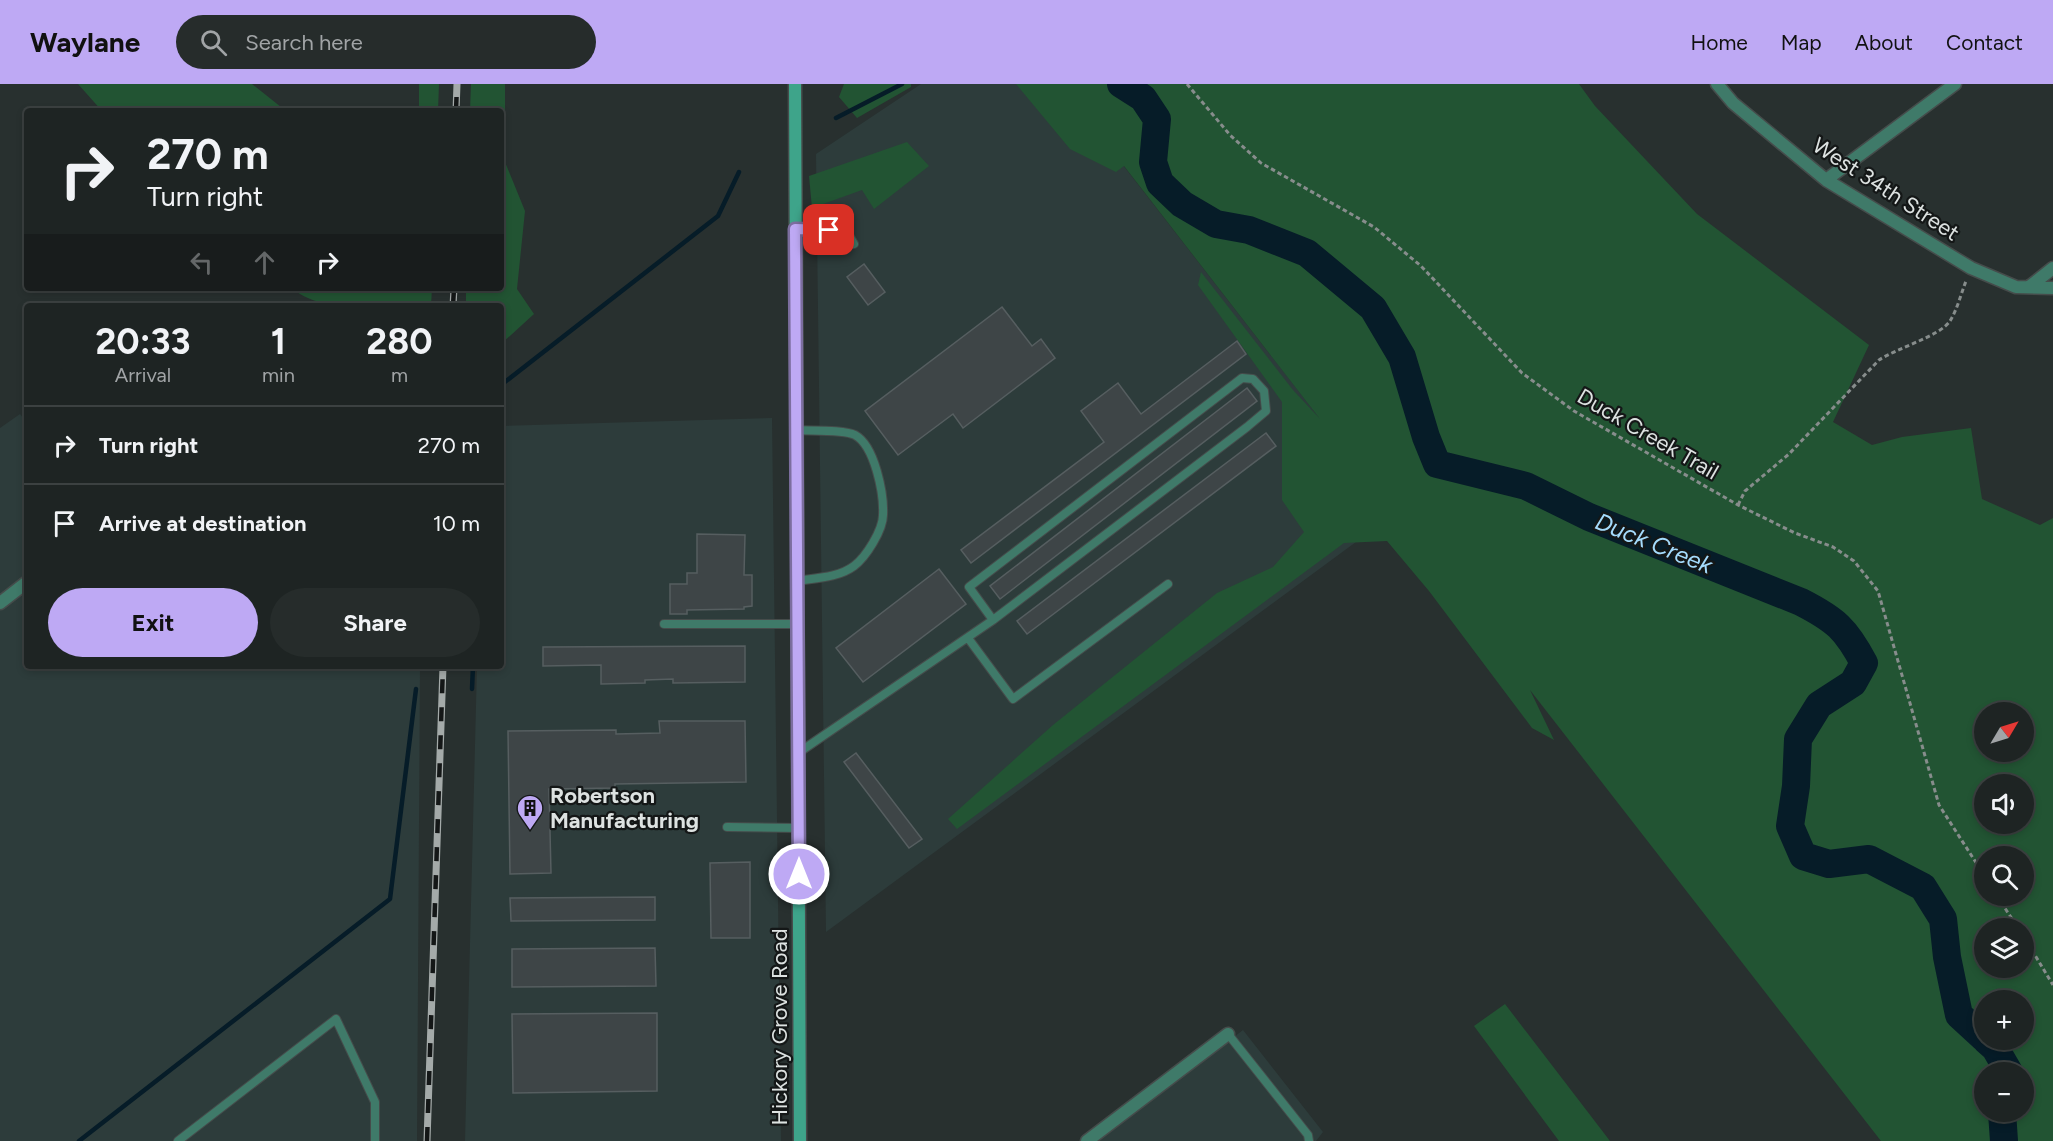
<!DOCTYPE html>
<meta charset="utf-8">
<style>
body{margin:0;font-family:Figtree,sans-serif;background:#262c2b;color:#f1f3f6;height:100vh;display:flex;flex-direction:column;font-size:22px;white-space:nowrap}
*{box-sizing:border-box;margin:0}
p{font-size:20px;color:#a1a4a6}
.icon{flex:none;width:33px;height:33px;fill:none;stroke:currentColor;stroke-width:2;stroke-linecap:round;stroke-linejoin:round}
.map{position:relative;flex:1;overflow:hidden}
.sheet{position:absolute;left:24px;top:219px;width:480px;height:366px;display:flex;flex-direction:column;background:#1e2423;border-radius:6px;box-shadow:0 3px 9px #0003,0 0 0 2px #3c4141}
.sheet>*{flex:none}
.hud{position:absolute;left:24px;top:24px;width:480px;height:183px;border-radius:6px;box-shadow:0 3px 9px #0003,0 0 0 2px #3c4141;background:#1e2423;color:#f1f3f6;overflow:hidden}
.needle{width:39px;rotate:52deg}
.tools{position:absolute;left:1974px;top:618px;display:grid;gap:12px}
.tools a{display:grid;place-items:center;width:60px;height:60px;border-radius:50%;background:#1e2423;box-shadow:0 3px 9px #0003,0 0 0 2px #3c4141;font-size:30px}
.pin{position:absolute;display:grid;place-items:center;width:51px;height:51px;color:#fff;margin:-26px;border-radius:12px;box-shadow:0 3px 9px #0006}
.me{position:absolute;width:66px;margin:-33px;rotate:0deg;stroke-linejoin:round;filter:drop-shadow(0 0 4px #0008)}
.turn{display:flex;align-items:center;gap:21px;height:126px;padding:0 24px;font-size:27px}
.turn .icon{width:78px;height:78px;stroke-width:2.5}
.turn b{display:block;font-size:42px;line-height:51px}
.lanes{display:flex;align-items:center;height:57px;padding:0 24px;background:#0003;justify-content:center;gap:30px;direction:ltr}
.lanes .off{opacity:.35}
.eta{display:flex;justify-content:space-evenly;align-items:center;height:102px;text-align:center}
.eta b{font-size:36px;font-weight:700;line-height:42px}
.cta{display:flex;gap:12px;margin-top:auto;padding:12px 24px}
.cta a{flex:1;height:69px;border-radius:36px;background:#bea9f4;color:#111;font-size:24px;font-weight:700;line-height:69px;text-align:center}
.cta a+a{background:#262c2b;color:#f1f3f6}
ul{padding:0;list-style:none}
li{display:flex;align-items:center;gap:18px;height:78px;padding:0 24px;border-top:2px solid #3c4141}
li div{flex:1}
li b{display:block;font-size:22px}
li em{font-style:normal}
header{display:flex;align-items:center;gap:36px;box-sizing:border-box;height:84px;padding:0 30px;background:#bea9f4;color:#111}
header strong{font-size:28px}
nav{display:flex;gap:33px;margin-inline-start:auto;font-size:21px}
.search{width:420px;height:54px;background:#262c2b;display:flex;align-items:center;gap:15px;box-sizing:border-box;padding:0 21px;border-radius:33px;color:#a1a4a6;font-size:22px}
.map>svg:first-child{display:block}
</style>
<header>
<strong>Waylane</strong>
<div class="search"><svg class="icon" aria-label="search" viewBox="0 0 24 24"><circle cx="10" cy="10" r="6"/><path d="M15 15l6 6"/></svg>Search here</div>
<nav><a>Home</a><a>Map</a><a>About</a><a>Contact</a></nav>
</header>
<div class="map">
<svg width="2053" height="1057" viewBox="0 0 2053 1057">
<rect width="100%" height="100%" fill="#28302f"/>
<path fill="#2d3c3b" d="M921 0H1060L1394 430 826 848 816 70Z
M20 330 27 339V582H420L417 1057H0V344Z
M772 334 781 1057H465L477 582H501V342Z
M1243 946 1323 1048 1316 1057H1098Z"/>
<path fill="#225433" fill-rule="evenodd" d="M78 0H252L286 27H102Z
M419 0H439L438 27H419Z
M471 0H505V78L525 127 517 205 534 230 501 260V222H466V204H501V27H470Z
M844 0H911V3L857 34 839 13Z
M1016 0H1579L1595 22 1697 130 1869 261 1833 338 1872 361 1902 353 1971 344 1982 415 2040 441 2053 434V1057H1881L1530 606 1554 656 1532 644 1429 507 1387 457 1344 459 957 745 948 735 1053 641 1217 509 1273 483 1304 448 1282 416V318L1198 201 1201 188 1293 306 1320 335 1124 82 1116 88 1070 65ZM2024 628V668H1984V628ZM1984 700H2024V740H1984ZM1984 772H2024V812H1984ZM1984 844H2024V884H1984ZM1984 916H2024V956H1984ZM1984 988H2024V1028H1984Z
M907 58 929 82 874 125 862 106 812 124 809 92Z
M291 204H432L431 222C387 222 328 233 291 204Z
M1505 920 1610 1057H1559L1474 942Z"/>
<g fill="none" stroke-linecap="round" stroke-linejoin="round">
<path stroke="#061c28" stroke-width="4.5" d="M836 34 902 0
M501 301 718 132 739 88
M472 605 473 582
M79 1057 390 815 416 605"/>
<path stroke="#061c28" stroke-width="28" d="M1121 0 1143 14 1157 35 1153 78 1160 99 1182 120 1216 140 1249 146 1307 169 1373 224 1402 273 1426 353 1437 380 1526 402 1589 433 1801 518C1836 536 1846 545 1864 579L1853 599 1819 621 1798 655 1796 702 1790 742 1803 772 1829 780 1869 775 1923 803 1943 835 1947 873 1959 931 1984 954
M1986 956 1995 964 2009 988
M2002 1028 2004 1057"/>
</g>
<path fill="#3e4547" stroke="#565e60" stroke-width="1.5" d="M864 180 885 208 868 221 847 193Z
M1002 223 1032 262 1041 255 1055 274 963 344 953 330 898 371 865 327Z
M1237 257 1246 270 971 479 961 466 1104 358 1081 327 1118 299 1141 330Z
M1247 304 1257 317 1000 515 990 502Z
M1266 349 1276 362 1027 550 1017 537Z
M697 450 745 451 744 491H752V522L744 523V525L687 526V530H670V500H687V489H697Z
M939 485 966 520 863 598 836 564Z
M745 562V598L673 599V595L645 596V599L601 600V581L543 582V563Z
M659 637H745L746 698 615 700V704L549 705 551 789 510 790 508 647 616 646V650L660 649Z
M856 669 922 755 909 764 844 678Z
M750 778V854H711L710 779Z
M655 813V836L511 837 510 814Z
M655 864 656 902 512 903V865Z
M657 929V1007L513 1009 512 930Z"/>
<g fill="none" stroke-linecap="round" stroke-linejoin="round">
<g stroke="#454c4b" stroke-width="10">
<path id="lane" d="M795 145 846 146 854 160
M796 346C810 347 844 345 855 351 875 362 884 410 883 431 883 446 866 473 854 482 838 494 815 494 797 497
M664 540H797
M968 554 1013 615 1168 500
M798 669 993 536 1247 343 1266 327 1264 307 1253 295 1242 294 969 503 993 536
M727 743 799 744
M1228 950 1308 1051 1309 1057
M178 1057 336 935 375 1018V1057"/>
</g>
<g stroke="#454c4b" stroke-width="15">
<path id="street" d="M1717 0 1733 19 1826 96 1971 184 2016 203 2053 204
M1826 96 1955 0
M2029 203 2053 184
M0 519 27 498
M1087 1057 1228 950"/>
</g>
<g stroke="#454c4b" stroke-width="15">
<path id="secondary" d="M795 0 800 1057"/>
</g>
<path stroke="#878d8c" stroke-width="3" stroke-dasharray="4.5 3" stroke-linecap="butt" d="M1187 0 1230 51 1261 79 1374 143 1421 182 1522 289 1574 327 1738 421 1795 449 1833 463 1854 477 1878 507 1939 721 1984 791
M1738 421 1745 407 1789 370 1879 276C1897 264 1940 252 1950 237 1957 226 1961 210 1966 197
M1997 812 2018 844
M2024 853 2053 901"/>
<use href="#lane" stroke="#3f7a69" stroke-width="8"/>
<use href="#street" stroke="#3f7a69" stroke-width="12"/>
<use href="#secondary" stroke="#3ea48a" stroke-width="12"/>
<g stroke="#a4aaa9" stroke-width="7">
<path id="rail" d="M456 27 457 0
M453 222 454 204
M427 1057 443 582"/>
</g>
<use href="#rail" stroke="#141717" stroke-width="4.5" stroke-dasharray="14" stroke-linecap="butt"/>
</g>
<g fill="none" stroke-linecap="round" stroke-linejoin="round">
<g stroke="#7c6e9f" stroke-width="15">
<path id="route" d="M799 790 795 145 829 146"/>
</g>
<use href="#route" stroke="#bea9f4" stroke-width="10"/>
</g>
<defs>
<g id="building-pin" transform="scale(1.35)"><path d="M0 17L-7.5 6A9.5 9.5 0 1 1 7.5 6Z" fill="#bea9f4" stroke="#141717"/><path d="M-4-6H4V6H1V3H-1V6H-4ZM-2.5-4.3h1.7v1.8h-1.7ZM.8-4.3h1.7v1.8H.8ZM-2.5-1h1.7V.8h-1.7ZM.8-1h1.7V.8H.8Z" fill="#111"/></g>
</defs>
<g fill-rule="evenodd">
<use href="#building-pin" x="530" y="724"/>
</g>
<g text-anchor="middle" dominant-baseline="central" stroke-width="4.5" stroke-linejoin="round" paint-order="stroke">
<g font-size="22" fill="#dde2e1" stroke="#141717">
<text transform="translate(1886 105) rotate(33)">West 34th Street</text>
<text transform="translate(1648 350) rotate(30)">Duck Creek Trail</text>
<text transform="translate(779 943) rotate(-90)">Hickory Grove Road</text>
</g>
<g font-size="22" font-weight="bold" fill="#dde2e1" stroke="#141717" text-anchor="start">
<text x="550" y="711">Robertson<tspan x="550" dy="25">Manufacturing</tspan></text>
</g>
<g font-size="24" font-style="italic" fill="#a4dbfc" stroke="#141717">
<text transform="translate(1654 459) rotate(22)">Duck Creek</text>
</g>
</g>
</svg>
<div class="tools">
<a><svg class="needle" viewBox="-14 -14 28 28"><path d="M0-13l5 13h-10z" fill="#e53935"/><path d="M0 13l5-13h-10z" fill="#a1a4a6"/></svg></a>
<a><svg class="icon" aria-label="sound" viewBox="0 0 24 24"><path d="M4 9h4l5-4v14l-5-4H4zM17 9q2 3 0 6"/></svg></a>
<a><svg class="icon" aria-label="search" viewBox="0 0 24 24"><circle cx="10" cy="10" r="6"/><path d="M15 15l6 6"/></svg></a>
<a><svg class="icon" aria-label="layers" viewBox="0 0 24 24"><path d="M12 4l9 5-9 5-9-5zM3 14l9 5 9-5"/></svg></a>
<a>+</a>
<a>−</a>
</div>
<div class="pin" style="left:829px;top:146px;background:#d93025"><svg class="icon" aria-label="arrive" viewBox="0 0 24 24"><path d="M6 21V4h12l-3 4 3 4H6"/></svg></div>
<svg class="me" style="left:799px;top:790px" viewBox="-20 -20 40 40"><circle r="17" fill="#bea9f4" stroke="#fff" stroke-width="3"/><path d="M0-11L8 9 0 5-8 9z" fill="#fff"/></svg>
<div class="hud">
<div class="turn"><svg class="icon" aria-label="right" viewBox="0 0 24 24"><path d="M7 20v-9h11M14 6l5 5-5 5"/></svg><div><b>270 m</b>Turn right</div></div>
<div class="lanes"><svg class="icon off" aria-label="left" viewBox="0 0 24 24"><path d="M17 20v-9H6M10 6l-5 5 5 5"/></svg><svg class="icon off" aria-label="ahead" viewBox="0 0 24 24"><path d="M12 20V5M6 11l6-6 6 6"/></svg><svg class="icon" aria-label="right" viewBox="0 0 24 24"><path d="M7 20v-9h11M14 6l5 5-5 5"/></svg></div>
</div>
<section class="sheet">
<div class="eta">
<div><b>20:33</b><p>Arrival</p></div>
<div><b>1</b><p>min</p></div>
<div><b>280</b><p>m</p></div>
</div>
<ul>
<li><svg class="icon" aria-label="right" viewBox="0 0 24 24"><path d="M7 20v-9h11M14 6l5 5-5 5"/></svg><div><b>Turn right</b></div><em>270 m</em></li>
<li><svg class="icon" aria-label="arrive" viewBox="0 0 24 24"><path d="M6 21V4h12l-3 4 3 4H6"/></svg><div><b>Arrive at destination</b></div><em>10 m</em></li>
</ul>
<div class="cta"><a>Exit</a><a>Share</a></div>
</section>
</div>
